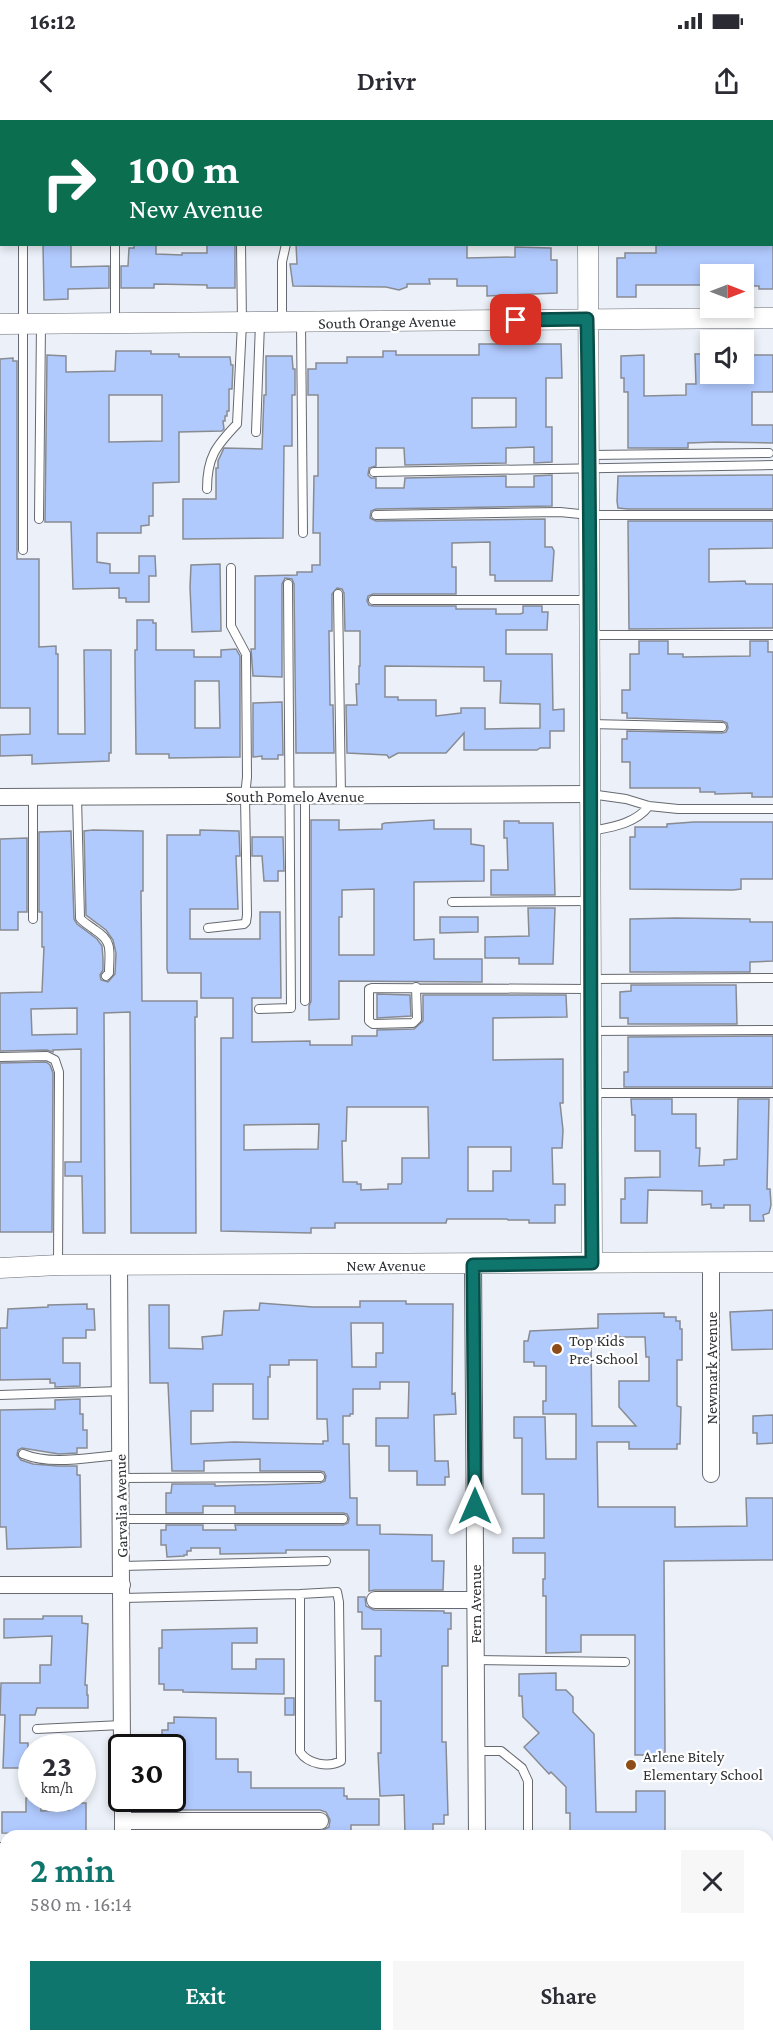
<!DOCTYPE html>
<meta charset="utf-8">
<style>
body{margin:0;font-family:"Crimson Pro",serif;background:#f7f7f7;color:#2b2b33;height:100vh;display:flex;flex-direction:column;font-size:22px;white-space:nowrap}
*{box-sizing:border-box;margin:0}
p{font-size:20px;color:#7c7c81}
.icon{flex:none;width:33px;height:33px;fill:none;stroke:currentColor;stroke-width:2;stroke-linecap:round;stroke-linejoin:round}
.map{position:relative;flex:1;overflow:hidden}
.panel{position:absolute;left:0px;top:1710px;width:774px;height:212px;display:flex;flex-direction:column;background:#fff;border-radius:18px 18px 0 0;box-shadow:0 3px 9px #0003}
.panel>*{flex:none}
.banner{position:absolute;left:0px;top:0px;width:774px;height:126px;box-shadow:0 3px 9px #0003;background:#0b6e4f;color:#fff;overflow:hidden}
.needle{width:39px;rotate:90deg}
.controls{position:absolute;left:700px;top:144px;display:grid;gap:12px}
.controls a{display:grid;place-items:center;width:54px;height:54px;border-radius:0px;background:#fff;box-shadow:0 3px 9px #0003;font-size:30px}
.speed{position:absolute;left:18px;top:1614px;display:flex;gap:12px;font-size:30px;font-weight:700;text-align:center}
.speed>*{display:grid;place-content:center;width:78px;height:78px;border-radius:50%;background:#fff;box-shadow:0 3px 9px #0003;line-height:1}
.speed small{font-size:15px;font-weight:400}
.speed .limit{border:3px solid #111;border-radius:9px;background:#fff;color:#111}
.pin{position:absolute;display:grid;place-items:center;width:51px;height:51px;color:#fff;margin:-26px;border-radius:12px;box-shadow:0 3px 9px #0006}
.me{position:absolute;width:66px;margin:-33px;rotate:0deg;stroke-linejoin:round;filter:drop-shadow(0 0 4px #0008)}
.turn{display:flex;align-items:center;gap:21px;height:126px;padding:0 30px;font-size:27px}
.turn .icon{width:78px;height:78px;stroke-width:2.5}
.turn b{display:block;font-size:42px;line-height:51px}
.round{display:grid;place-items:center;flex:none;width:63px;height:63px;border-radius:0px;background:#f7f7f7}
.head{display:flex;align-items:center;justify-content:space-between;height:102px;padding:0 30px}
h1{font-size:36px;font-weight:600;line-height:45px;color:#0f766e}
.cta{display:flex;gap:12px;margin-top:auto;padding:12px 30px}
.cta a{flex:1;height:69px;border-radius:0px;background:#0f766e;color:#fff;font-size:24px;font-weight:600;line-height:69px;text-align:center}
.cta a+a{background:#f7f7f7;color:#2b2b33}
.status{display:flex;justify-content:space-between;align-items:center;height:42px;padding:0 30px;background:#fff;direction:ltr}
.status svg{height:16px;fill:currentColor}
header{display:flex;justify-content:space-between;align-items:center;height:78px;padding:0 30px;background:#fff;font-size:27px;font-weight:600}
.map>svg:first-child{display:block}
</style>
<div class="status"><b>16:12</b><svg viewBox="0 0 49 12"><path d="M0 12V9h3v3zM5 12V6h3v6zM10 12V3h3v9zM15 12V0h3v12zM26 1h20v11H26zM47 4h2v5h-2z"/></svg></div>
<header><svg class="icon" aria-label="back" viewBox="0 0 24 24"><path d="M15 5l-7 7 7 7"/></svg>Drivr<svg class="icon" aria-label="share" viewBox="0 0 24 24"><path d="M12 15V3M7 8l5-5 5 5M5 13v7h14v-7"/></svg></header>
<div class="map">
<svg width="773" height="1921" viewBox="0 0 773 1921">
<rect width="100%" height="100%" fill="#ecf0f8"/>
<path fill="#b1cafe" stroke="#888b92" stroke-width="1.5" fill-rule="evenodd" d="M43 124H71V147L109 146V168L68 169V179L44 180Z
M134 124H156V134L182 135V133H207V124H235V168H207V165L154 164V168H121V146H128L129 128H134Z
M296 124H467V138L515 137V127L551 128V140H557V173L487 176V166H457V159H429L430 164H407V167L399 170 386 167 293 166 290 144H297Z
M656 124H773V169H759V166H744V154H710V165H636V177H617V138H625V133H656Z
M479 224H561L562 258H546V307H552V342L534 343V327L506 328V343L405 345 404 328H376V346L369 348 368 355 371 358H376V368H404L405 358 506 356V367H534V356L552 355V386L376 389 371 391 370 398 376 401 545 399V427H552L554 431 552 461H495V455H490V422L452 423V447H456V474H373L368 476 367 481 369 485 373 486H456V489H496V494H520L523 493V486H542V492H548L547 510H506V534H552L553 590 564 589V611H550V628H540L537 630H464V613L446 633H398L389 638 387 635 347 633 346 585H357L356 564H359V546H360V511H345L344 473 342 469 337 468 332 474V511H329L330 585H333L334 633H296L294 464 292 459 285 458 282 464V557L253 556 251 529H255V456L297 455V452H312V445H320V413H313L314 356H318V275H308V249H316V243H347V237H383V231H396V235H479ZM472 278H516V307L472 308ZM385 546 484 547V561H501L500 583 540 584V608L485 609V588H461V593L436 596V580H398V577H385Z
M116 231H151V234H179V237H230L231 245H233L232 269H229V291H227V296H225V301H223L224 309 222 311 179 312V362L153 363V396H149V405L141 406V413H97V442L110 444V453H139V436H155L156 456H149V482H126V478H119V468L73 469 71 402H45L47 235 66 236V252L115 251ZM109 275H162V321L109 322Z
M695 234H711V254H744V235H773V272H752V305H773V323L717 322 688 323V328H628V272H624V258H621V236L644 235V276L686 275V264H696Z
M266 236H292L293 249H295V275H292V326H284L283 418 183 419V379H216V348H218V341L224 328 262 329 264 275H266Z
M13 238V241H17V439H39V527L56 526V534H58V614H85L84 530H111V633H109V641L32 644V635L0 636V615L30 614V588H0V239Z
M773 355V389H628L618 388 617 381 618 356Z
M628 401H773V428L709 429V462L745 461 746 464H773V508L629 509Z
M220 444 221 511 192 512 190 467 191 445Z
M137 500H153V503H156V530H194V537H221V530L236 529 240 536V637L169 638V634H136L135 541V530H137ZM195 561H219L220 608H195Z
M639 521H668V534H683V537L750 536V521H768V532H773V677H752V673L715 674V672H700V668H630V642H622V619H627V611L722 613 726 612 728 608 727 603 722 601 627 598V593H622V570H630V534H639Z
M282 582 283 635H278V639H262V636L253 637V583Z
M311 700H339V710L382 709V704L385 703 434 700V709H471V724L484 726V761L414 762V820L434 819V839H482V862L339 861V899L309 900V886L311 881ZM374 769V835H339V797H342V770Z
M504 701H519V703H553L555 775H491V750H508L507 718H504Z
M694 702H773V759H741V769L733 770 630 769V717H635V707H667V704Z
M93 710 143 711V771H141L142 881H197V897H195L196 1113H131L130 892 104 893 105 1113H83L82 1056H65V1042H81V929L53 930V932L47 930 0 931V873L42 872 44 827H42V792H39V712L71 711 74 799 77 804 97 819 102 826 103 839V850L100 855 101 860 108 862 115 854 116 833 113 820 106 810 86 795 84 711ZM77 888V914L32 915 31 889Z
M200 710 239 711 240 736H236L238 789H190V819H260V792H280L281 878H252V922L310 921V925H352V916H377V910L414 909 423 901V875H566L567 897 493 898V940L563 939V983H560L563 1010 562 1028H552L553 1064H565V1085H555V1103H529V1100H508L507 1099H447L446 1103H335V1108H311V1113L221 1111V918H233V878H201V853H168L167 849V715H200ZM347 987H428L429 1038H402V1062L401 1064H388V1069L361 1070V1064H357V1062H343L342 1021H346ZM319 1004 318 1029 244 1030V1005ZM468 1027H511V1051H493V1071H468Z
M252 717H283L284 751H278V761H264L262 736H252Z
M27 718V792H18V810H0V719Z
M528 788H555L553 844H519V838H485V817L529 816Z
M440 797H478V812L440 813Z
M676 798 750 799V802H773V841L750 842V852H630V799Z
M631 865H736L737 904H628V898H620V872L631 871Z
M377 874 410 875 411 896 377 898Z
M773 916V967H624V952H628V917Z
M46 942 50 945 53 953 52 1112H0V943Z
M631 979H672V994H696V1028H700L699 1046 724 1045V1040L737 1039 738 979H769L767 1069H770L771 1085 769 1093 763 1095 764 1101H750V1085H724V1088H711V1084L702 1085V1071L648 1070 647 1103H621V1079H625V1058L660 1057V1031H635V995H632Z
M360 1181H406V1184H453L452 1274 455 1273 456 1294 434 1295 435 1341H448L449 1357H445V1365H417V1351H389V1326H376V1298H408L409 1262H380V1269H353V1294H350V1296H343V1324H349L350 1378H357V1405H380V1414L432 1415V1441H444L443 1470H375L369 1471V1430H286V1433L220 1434V1428H191V1431H187V1435H184V1436L167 1437 166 1425H161V1410H166V1405H203V1410H236L235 1405H343L348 1403 349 1398 347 1394 343 1393H235V1386H203V1393H166V1373H171L172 1364H215V1366L320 1363 325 1361 326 1356 324 1352 320 1351H260V1339L204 1341V1351H172L168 1263H150L149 1185H169V1228L203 1229 202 1217 222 1215 224 1191 259 1190 260 1183 313 1187H360ZM351 1203H383V1233H376V1247H352ZM289 1240H317V1299H327L328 1321H323V1324L234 1322 191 1324V1291H213V1264H253V1299H268V1257H270V1245H289Z
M87 1184V1189H94L95 1210H86V1218H63V1243H80V1266L55 1267V1263H50V1259L0 1260V1208H7L8 1189 48 1187V1185Z
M773 1190V1229L732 1230 730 1192Z
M664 1193V1197H676V1201H680V1209H682V1240H677V1286L681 1287 680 1324H677V1329H629V1322H597L598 1387H675V1407L747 1406 746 1378H773V1440L664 1441 665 1635H635V1515H581V1532L546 1533V1476H543V1459H545V1433H513V1418H544V1374H522V1318H514V1297H545L546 1339H576V1294H543V1281H546V1246H534V1242H524V1221H528L530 1211 598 1208V1194ZM619 1217H645L646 1237H649V1261H619V1287L636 1306H592L591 1222H620Z
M80 1279V1294H83V1310H87V1328H77V1333L59 1334 22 1328 18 1330 17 1335 21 1340 33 1344 58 1346H77V1355H80L81 1427 7 1429 6 1407H0V1290L55 1289V1280Z
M773 1295V1323L757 1324V1313H753V1296Z
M358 1477H365L366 1486 374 1490 444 1491V1493H451V1509H448V1546H442V1622H446L448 1695H444V1704H433V1716H405L404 1675 380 1676 378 1633H381V1581H375V1536H381V1509H362V1492H358Z
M43 1496H82V1503L88 1504 85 1565H87V1575H88V1588H37L35 1595H20V1623H28V1648H3L5 1595H0L1 1563H40V1545H51L52 1516 4 1518V1499H43Z
M257 1508V1523H232V1549H256V1539H284V1574L183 1572V1570H164V1564H159V1528H162V1510Z
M556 1553V1570H566L573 1577V1592L594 1614 596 1692H636V1671H665V1716H570V1693H566V1667L551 1652 549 1654 524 1627 539 1613 523 1597 522 1576H519V1554Z
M285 1578H294V1595H285Z
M174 1597 216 1598V1639H238V1652H251V1668H344V1676H347V1679H379V1705H351V1716H231V1712L321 1711 329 1707 330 1700 326 1692 320 1690H166V1678H172L173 1627H162V1610H168V1603H174Z
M26 1678H41V1691L69 1690V1683H86V1714L2 1713V1692H26Z"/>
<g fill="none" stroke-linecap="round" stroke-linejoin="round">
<g stroke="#666970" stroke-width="10">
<path id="service" d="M23 0V2
M115 0V2
M241 0V2
M115 124V203
M282 202V142L286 124
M301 203 303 413
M256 312 260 203
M590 335 769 333
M374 352 773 345
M207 369C207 337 216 326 237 304L242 203 241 124
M376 395 560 392 590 395H773
M39 399 41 204
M23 430V124
M338 474 341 676
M373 480H589
M590 515H773
M590 604 722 607
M590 674 626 679 649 686 678 689H773
M305 676V881
M33 677V799
M77 677 80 798C84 803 90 806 95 810 114 822 109 832 109 853L106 856
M591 711C612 707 635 704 649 686
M452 782 590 781
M208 808 244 804 246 802 247 795 245 676 247 657 246 534 231 506V448
M590 859 773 858
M416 867 417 899 413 903 373 904 369 901V869L372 868 590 869
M259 889 291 888 288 464
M590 911 773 910
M0 937 47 936 55 940 59 952 58 1145
M590 973H773
M0 1275 120 1271
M23 1334C53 1346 89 1337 121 1335
M121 1358 320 1357
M121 1399H343
M122 1446 326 1441
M122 1478 300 1474 337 1472 339 1482 341 1641C328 1648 308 1644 300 1632V1474
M476 1540 625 1542
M37 1609 122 1605
M476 1631H501L522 1648 528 1661V1716
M0 1727H6
M0 1788H6
M0 1834H6"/>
</g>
<g stroke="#666970" stroke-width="18">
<path id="minor" d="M0 677 589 674
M711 1143V1354
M119 1145 122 1628
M473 1145 477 1716
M0 1465H122
M375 1480H475
M123 1678V1716
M123 1701H320
M123 1916V1921
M478 1921V1916"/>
</g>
<g stroke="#666970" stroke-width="21">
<path id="tertiary" d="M588 0V2
M588 124 592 1143
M0 204 773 198
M0 1148 58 1145 773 1142"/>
</g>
<use href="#service" stroke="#fff" stroke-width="8"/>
<use href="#minor" stroke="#fff" stroke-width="16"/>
<use href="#tertiary" stroke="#fff" stroke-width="20"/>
</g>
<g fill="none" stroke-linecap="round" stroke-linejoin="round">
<g stroke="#0a4d48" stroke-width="15">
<path id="route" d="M475 1386 473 1145 592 1143C589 829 593 514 587 199L516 200"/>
</g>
<use href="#route" stroke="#0f766e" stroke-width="10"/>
</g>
<g fill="#8e4d18" stroke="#fff" stroke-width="2">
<circle cx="557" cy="1229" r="6"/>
<circle cx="631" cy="1645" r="6"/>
</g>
<g text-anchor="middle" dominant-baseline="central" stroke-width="4.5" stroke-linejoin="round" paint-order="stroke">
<g font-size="16" fill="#2e3033" stroke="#fff">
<text transform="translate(387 202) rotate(-1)">South Orange Avenue</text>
<text x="295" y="676">South Pomelo Avenue</text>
<text x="386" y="1145">New Avenue</text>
<text transform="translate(711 1248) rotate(-90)">Newmark Avenue</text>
<text transform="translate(121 1386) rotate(-91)">Garvalia Avenue</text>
<text transform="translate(475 1484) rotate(-90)">Fern Avenue</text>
</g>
<g font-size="16" fill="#2e3033" stroke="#fff" text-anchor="start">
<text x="569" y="1220">Top Kids<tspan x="569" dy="18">Pre-School</tspan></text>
<text x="643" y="1636">Arlene Bitely<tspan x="643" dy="18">Elementary School</tspan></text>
</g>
</g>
</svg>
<div class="controls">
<a><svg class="needle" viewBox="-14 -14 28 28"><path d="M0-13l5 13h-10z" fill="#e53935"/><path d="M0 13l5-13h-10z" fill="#7c7c81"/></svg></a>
<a><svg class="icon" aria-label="sound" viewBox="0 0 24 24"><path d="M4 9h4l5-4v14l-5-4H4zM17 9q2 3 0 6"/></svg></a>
</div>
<div class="speed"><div>23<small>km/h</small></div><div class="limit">30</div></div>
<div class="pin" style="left:516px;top:200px;background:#d93025"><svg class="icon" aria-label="arrive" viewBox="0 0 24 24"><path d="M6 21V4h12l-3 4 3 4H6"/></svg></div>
<svg class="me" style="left:475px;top:1386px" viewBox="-20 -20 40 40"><path d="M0-17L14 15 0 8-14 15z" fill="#0f766e" stroke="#fff" stroke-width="4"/></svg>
<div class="banner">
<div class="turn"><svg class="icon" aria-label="right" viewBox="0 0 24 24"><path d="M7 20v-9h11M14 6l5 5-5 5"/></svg><div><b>100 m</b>New Avenue</div></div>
</div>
<section class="panel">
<div class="head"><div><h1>2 min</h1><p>580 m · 16:14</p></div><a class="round"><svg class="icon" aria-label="close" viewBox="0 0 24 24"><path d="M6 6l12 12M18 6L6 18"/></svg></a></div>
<div class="cta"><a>Exit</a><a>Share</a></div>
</section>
</div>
